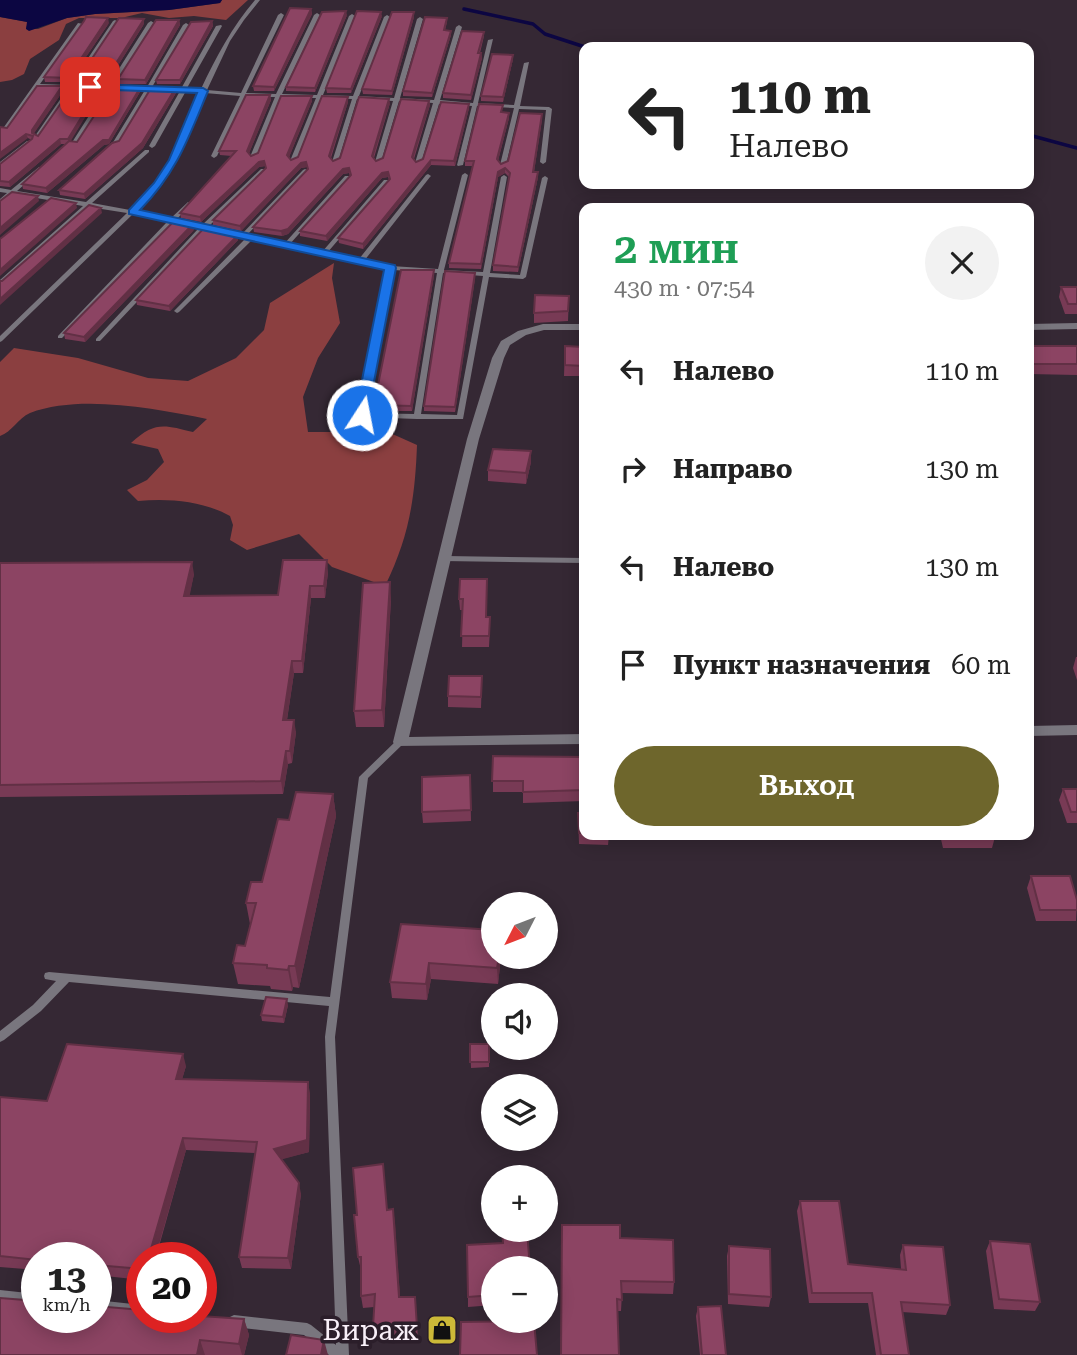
<!DOCTYPE html>
<html lang="ru">
<meta charset="utf-8">
<style>
body{margin:0;font-family:"Roboto Serif",serif;background:#f2f2f2;color:#222;height:100vh;display:flex;flex-direction:column;font-size:26px;white-space:nowrap}
*{box-sizing:border-box;margin:0}
p{font-size:23px;color:#767676}
.icon{flex:none;width:38px;height:38px;fill:none;stroke:currentColor;stroke-width:2;stroke-linecap:round;stroke-linejoin:round}
.map{position:relative;flex:1;overflow:hidden}
.side{position:absolute;left:579px;top:203px;width:455px;height:637px;display:flex;flex-direction:column;background:#fff;border-radius:14px;box-shadow:0 4px 18px #0003}
.side>*{flex:none}
.hud{position:absolute;left:579px;top:42px;width:455px;height:147px;border-radius:14px;box-shadow:0 4px 18px #0003;background:#fff;color:#222;overflow:hidden}
.needle{width:46px;rotate:228deg}
.buttons{position:absolute;left:481px;top:892px;display:grid;gap:14px}
.buttons a{display:grid;place-items:center;width:77px;height:77px;border-radius:50%;background:#fff;box-shadow:0 4px 18px #0003;font-size:35px}
.speed{position:absolute;left:21px;top:1242px;display:flex;gap:14px;font-size:35px;font-weight:700;text-align:center}
.speed>*{display:grid;place-content:center;width:91px;height:91px;border-radius:50%;background:#fff;box-shadow:0 4px 18px #0003;line-height:1}
.speed small{font-size:18px;font-weight:400}
.speed .limit{border:10px solid #d22;background:#fff;color:#111}
.pin{position:absolute;display:grid;place-items:center;width:60px;height:60px;color:#fff;margin:-30px;border-radius:14px;box-shadow:0 4px 10px #0006}
.me{position:absolute;width:77px;margin:-38px;rotate:11deg;stroke-linejoin:round;filter:drop-shadow(0 0 5px #0008)}
.turn{display:flex;align-items:center;gap:24px;height:147px;padding:0 35px;font-size:32px}
.turn .icon{width:91px;height:91px;stroke-width:2.5}
.turn b{display:block;font-size:49px;line-height:60px}
.round{display:grid;place-items:center;flex:none;width:74px;height:74px;border-radius:37px;background:#f2f2f2}
.overview{display:flex;align-items:center;justify-content:space-between;height:119px;padding:0 35px}
h1{font-size:42px;font-weight:600;line-height:52px;color:#1e9e55}
.action{display:flex;gap:14px;margin-top:auto;padding:14px 35px}
.action a{flex:1;height:80px;border-radius:42px;background:#6e662c;color:#fff;font-size:28px;font-weight:600;line-height:80px;text-align:center}
ul{padding:0;list-style:none}
li{display:flex;align-items:center;gap:21px;height:98px;padding:0 35px}
li div{flex:1}
li b{display:block;font-size:26px}
li em{font-style:normal}
.map>svg:first-child{display:block}
</style>
<div class="map">
<svg width="1077" height="1355" viewBox="0 0 1077 1355">
<rect width="100%" height="100%" fill="#352834"/>
<path fill="#8b3f40" d="M222 0H248L226 20 194 16 169 18 142 13 121 18H79L66 24 59 40 30 59 24 74 12 80 0 82V17L28 22 26 29H38L67 18 95 14 169 10 220 3Z
M334 263 332 278 340 323 318 358 303 397 308 432H388L417 445C415 499 409 537 385 586L332 567 299 534 247 550 230 540 233 525 230 516C203 501 169 498 138 501L127 490 147 480 164 462 158 449 131 443C155 421 164 425 193 432L207 419C155 409 81 394 30 413 18 418 12 432 0 436V362L14 348 78 358 148 378 188 381 236 358 264 330 270 303Z"/>
<path fill="#0c0642" d="M0 0H222L220 3 169 10 95 14 67 18 29 31 26 29 27 22 0 17Z"/>
<g fill="none" stroke-linecap="round" stroke-linejoin="round">
<path stroke="#0c0642" stroke-width="3.5" d="M464 9 533 24 545 34 585 47
M1029 135 1077 148"/>
<path fill="#79767e" fill-rule="evenodd" d="M255 0H260L244 20 230 41 207 90 241 93 278 15 281 13 284 15 246 93 276 94 314 15 317 13 320 15 282 94 317 95 349 16 352 14 355 16 323 95 353 96 384 17 387 15 390 17 359 96 394 98 417 19 420 17 423 19 400 98 434 100 456 27 459 25 462 27 440 100 473 103 488 40 493 39 478 103 514 105 524 63 529 62 520 106 549 107 552 109 546 162 543 164 540 162 546 110 519 109 506 165 503 167 500 165 514 108 477 106 463 165 458 166 457 165 472 106 439 104 421 163 416 164 415 163 433 103 399 101 381 162 376 163 375 162 393 101 357 99 338 162 333 163 332 162 352 99 321 98 296 161 293 163 290 161 316 98H280L256 157 253 159 250 157 275 97H245L217 156 214 158 211 156 240 96 205 93 185 139 162 185 136 211 170 219 188 202 191 204 176 220 201 226 261 169H265V171L207 228 216 230V232L204 231 100 341H96V339L198 229 173 223 62 338H58V336L167 222 133 214 2 341 0 342V336L127 213 89 207 2 284 0 285V280L83 206 13 194 0 204V199L7 193 0 192V188L11 190 39 167 41 168V170L17 191 86 202 145 150H149V152L92 203 130 210 157 184 180 139 200 92 186 91 155 146 152 148 149 146 180 91 150 90 118 144 115 146 112 144 145 90 112 89 76 145 71 144 106 89 73 88 40 137 38 138 35 136 68 88H37L8 129H4V127L78 23 83 24 40 84 70 85 113 21 115 20 118 22 75 85 108 86 148 23 151 21 154 23 114 86 147 87 183 25 186 23 189 25 152 87H182L216 26 221 25 222 26 187 88 201 89C216 57 232 27 255 0Z
M27 141 32 142 0 167V162Z
M305 169 307 170V172L246 236 284 244 345 176H349V178L289 245 322 252 384 180H388V182L327 253 359 259 426 175 428 174 431 176 430 177 364 261 391 266 438 269 462 175 465 173 468 175 444 270 483 272 501 177 504 175 507 177 490 273 520 275 542 178 545 176 548 178 526 277 523 279 489 277 463 419H417L362 417 358 415 388 269 251 241 179 312 177 313 174 311 245 239 226 235V233L241 235 303 170ZM394 270 437 273 414 414 366 413ZM443 273 483 276 457 415 421 414Z
M446 556 584 558V563L443 561 442 559 443 557Z
M400 739 403 740 405 742 403 744 368 778 335 1037 349 1355H329L304 1335 234 1327 230 1325 228 1321 230 1317 234 1315 307 1323 311 1325 336 1345 325 1037 329 1006 69 982 41 1011 4 1040 0 1042V1031L33 1005 56 981 45 979 44 976 45 973 49 972 330 997 359 777 397 740Z
M0 1290 37 1294V1306L0 1302Z
M96 1300 142 1305V1317L96 1312Z"/>
<path fill="#79767e" fill-rule="evenodd" d="M1077 323V329L1029 330V324Z
M543 324H584V330H544L526 335 510 345 504 358 479 439 409 737 584 734V744L395 746 393 742 467 439 492 358 501 341 518 331Z
M1077 725V735L1029 736V726Z"/>
</g>
<path fill="#783a55" d="M311 9 312 14 274 91H254L253 86Z
M414 12V17L392 95 363 94 362 89Z
M347 15 315 92 286 91V87Z
M382 16 351 93H327L326 88Z
M447 18V22L445 30 451 35 432 97 403 96V91Z
M179 20 180 25 146 84H119L118 79Z
M212 21 213 26 180 84H157L156 80Z
M109 23 69 82H45L44 77Z
M144 24 107 83H80L79 78Z
M484 32V36L480 53H481L482 58 471 100 443 98V93Z
M513 55V59L503 102 481 101V96Z
M62 86 63 91 33 134 38 136 100 87 101 91 70 141 77 142 140 88V92L109 144 104 145 47 193 23 189 22 184 65 144H61L10 187 0 186V164L32 140 7 128Z
M175 89 176 93 143 148 85 199 60 195 59 190 119 141Z
M270 95 271 100 249 153 251 156 258 153 312 96V101L289 157 291 160 298 157 348 97V102L331 158 333 161 340 158 390 103 374 158 376 161 383 158 429 101 430 105 414 159 416 162 423 159 469 108 455 166 431 165 363 249 339 243 338 238 389 180 388 177 382 178 327 241 300 236V231L350 176 349 173 343 174 288 234 282 236 254 232 253 227 308 170 307 167 301 168 241 231 213 225V220L266 169 265 166 259 167 201 222 181 218 180 213 232 156 220 155 219 151Z
M502 113 509 118 498 161 501 164 508 161 542 119 534 172 538 177 518 272 493 271V265L509 177 505 173 498 177 481 269 449 268V263L473 166H465V161Z
M194 230 85 342 65 339 64 333Z
M238 235V240L170 311 137 305 136 300Z
M434 275 412 411H374V405Z
M475 278 455 412 424 411V406Z
M1061 287H1077V314H1065L1059 297Z
M1029 294 1032 303 1030 313H1029Z
M569 296 568 321 534 323V313Z
M565 346 584 347V376H564Z
M1029 346H1077V375L1029 374Z
M531 462 526 484 488 481V470Z
M0 563 194 574 189 596 278 595 328 572 325 598H311L303 673H294L287 720 296 732 292 763 288 764 283 794 0 797Z
M487 579 486 617 490 628 489 647H462L463 610H460L459 599Z
M391 598 384 727H356L354 711Z
M1076 657H1077V680L1073 668Z
M482 676 481 708 448 707V696Z
M493 756 584 757V801L523 803V792H493Z
M470 775 471 821 423 823 422 812Z
M1063 789H1077V823H1067L1059 800Z
M333 794 336 816 299 988 293 987 292 991 271 989 270 986 238 984 233 963 245 946 250 924 246 903 262 882 289 820Z
M578 813H584V835H609L608 845 579 844Z
M940 835H995V837L992 848H943Z
M1031 876 1077 900 1076 921H1036L1027 888Z
M401 924 494 957H501L498 984 431 979 427 1000 392 998 390 982Z
M288 1005 284 1023 262 1021 261 1015Z
M470 1044H489V1067L471 1068Z
M186 1066 182 1079 310 1093 309 1152 281 1159 301 1194 291 1269 242 1268 239 1257 255 1153 186 1150 158 1250 142 1258V1280L96 1275V1258H37V1270L0 1267V1097L47 1101Z
M800 1201 848 1264 901 1269 900 1255 903 1245 950 1305 946 1315 902 1312 909 1355H876L868 1303H809L797 1211Z
M393 1209 400 1297H415L418 1339H375L373 1327 374 1307 363 1308 361 1296V1270L358 1257 388 1210Z
M527 1230 494 1269V1305L468 1307V1297L503 1243Z
M620 1238 674 1282 673 1294 622 1293 621 1311H617L561 1355Z
M990 1241 1040 1302 1035 1311 994 1309 986 1251Z
M729 1246 771 1297 769 1307 728 1304 727 1256Z
M698 1307 726 1355H700L696 1316Z
M244 1319 249 1335 244 1355H0Z"/>
<path fill="#623045" d="M311 9 312 14 274 91V87Z
M346 11 347 15 315 92V88Z
M381 12 382 16 351 93V89Z
M414 12V17L392 95V91Z
M108 18 109 23 69 82 68 78Z
M144 19V24L107 83 106 79Z
M179 20 180 25 146 84 145 80Z
M212 21 213 26 180 84V80Z
M451 31V35L432 97V93Z
M481 53 482 58 471 100V95Z
M513 55V59L503 102V97Z
M62 86 63 91 33 135 32 130Z
M100 87 101 91 69 144 68 139Z
M140 88V92L109 144 104 145 47 193 46 188Z
M175 89 176 93 143 148 85 199 84 194Z
M270 95 271 100 248 156 247 151Z
M312 96V101L288 160 287 155Z
M348 97V102L329 161V156Z
M389 99 390 103 372 161V156Z
M429 101 430 105 412 162V157Z
M469 104V108L455 166 454 161Z
M509 113V118L497 164V159Z
M26 134 28 138 0 159V153Z
M60 139 61 144 10 187 9 182Z
M431 160V165L363 249V244Z
M264 161 265 166 259 167 201 222 200 217 259 162Z
M306 162 307 167 301 168 241 231 240 226 301 163Z
M349 168V173L343 174 288 234 282 236 281 231 343 169Z
M505 168V173L498 177 481 269V264L498 172Z
M388 172V177L382 178 327 241 326 236 382 173Z
M538 172V177L518 272V267Z
M38 196 39 201 0 235V228Z
M76 203 77 208 0 276V270Z
M101 208 102 213 0 305V299Z
M193 224 194 230 85 342 84 337Z
M238 235V240L170 311 169 306Z
M434 270V275L412 411 411 406Z
M475 273V278L455 412V407Z
M531 451V462L526 484V473Z
M327 560 328 572 325 598 324 586Z
M192 562 194 574 187 609 184 596Z
M390 582 391 598 384 727 382 710Z
M310 586 311 598 303 673 302 661Z
M292 661 294 673 285 732 283 720Z
M294 720 296 732 292 763 290 751Z
M286 751 288 764 283 794 281 781Z
M333 794 336 816 299 988 295 966Z
M499 957H501L498 984 497 968Z
M429 963 431 979 427 1000 426 984Z
M289 966 293 987 292 991 288 970Z
M287 999 288 1005 284 1023 283 1017Z
M183 1054 186 1066 179 1090 176 1079Z
M308 1082 310 1093 309 1152 276 1161 274 1149Z
M183 1138 186 1150 155 1258 151 1249Z
M299 1183 301 1194 291 1269 288 1258Z
M393 1209 395 1222 401 1310 399 1297Z
M244 1319 249 1335 244 1355H242L239 1344Z
M200 1340 205 1355H197Z
M324 1340 328 1355H321Z"/>
<path fill="#8c4463" stroke="#623045" stroke-width="2" d="M290 8 311 9 274 87 253 86Z
M346 11 315 88 286 87 322 12Z
M357 11 381 12 351 89 326 88Z
M392 12H414L392 91 362 89Z
M86 17 108 18 68 78 44 77 84 21Z
M425 17 447 18 444 30 451 31 432 93 403 91Z
M119 18 144 19 106 79 79 78Z
M156 20H179L145 80 118 79Z
M212 21 180 80H156L191 22Z
M462 31 484 32 478 53H481L471 95 443 93Z
M492 54 513 55 503 97 481 96Z
M37 86H62L32 130V133L38 136 73 86 100 87 68 139H60L9 182 0 181V164L32 139 33 136 26 134 0 153V127L7 128Z
M113 87 140 88 109 140H103L46 188 22 184 69 141 77 142Z
M151 88 175 89 142 143 84 194 59 190 112 143 119 141Z
M246 95H270L247 151 251 156 258 153 281 96H312L287 155 291 160 298 157 322 96 348 97 329 156 333 161 340 158 359 97 389 99 372 156 376 161 383 158 401 99 429 101 412 157 416 162 423 159 441 102 469 104 454 161 431 160 363 244 338 238 390 179 388 172 382 173 326 236 300 231 351 175 349 168 343 169 288 229 281 231 253 227 308 169 306 162 301 163 240 226 213 220 266 168 264 161 259 162 200 217 180 213 236 151H219Z
M479 104 503 105 501 112 509 113 497 159 501 164 508 161 520 113 542 114 533 172H538L518 267 493 265 510 173 505 168 498 172 481 264 449 263 474 161H465Z
M12 192 38 196 0 228V201Z
M51 198 76 203 0 270V239Z
M89 205 101 208 0 299V281H2Z
M175 220 193 224 84 337 64 333Z
M205 227 238 235 169 306 136 300Z
M401 270H434L411 406 374 405Z
M445 271 475 273 455 407 424 406Z
M1061 287H1077V304H1068Z
M535 295 569 296 568 311 534 313Z
M565 346 584 347V366L565 365Z
M1029 346H1077V364H1029Z
M493 449 531 451 526 473 488 470Z
M283 560H327L324 586H310L302 661H292L283 720H294L290 751H286L281 781 0 785V563L192 562 184 596 278 595Z
M460 579H487L486 617H490L489 636H461L463 599H459Z
M390 582 382 710 354 711 363 583Z
M449 676H482L481 697 448 696Z
M493 756 584 757V790L523 792V781H492Z
M470 775 471 810 422 812V777Z
M1063 789H1077V812H1071Z
M296 792 333 794 295 966H289L288 970 267 968V965L233 963 237 945 245 946 256 903H246L251 882H262L278 819 289 820Z
M578 813H584V833H579Z
M945 835H995V837H946Z
M1031 876H1070L1077 900V910H1040Z
M401 924 494 930V957H499L497 968 429 963 426 984 390 982Z
M266 997 287 999 283 1017 261 1015Z
M67 1044 183 1054 176 1079 308 1082 307 1140 274 1149 299 1183 288 1258 239 1257 257 1142 183 1138 151 1249 188 1253 186 1258H142V1269L96 1265V1258H37V1260L0 1256V1097L47 1101Z
M470 1044H489V1062H470Z
M383 1164 387 1210 393 1209 399 1297H415L417 1327H373L375 1294 361 1296V1257H358L354 1215H357L353 1168Z
M800 1201H839L848 1264 906 1270 903 1245 943 1247 950 1305 901 1302 909 1355H881L872 1293H812Z
M562 1225H620V1238L673 1240 674 1282 621 1281 622 1300 617 1299 619 1355H561Z
M502 1230H527L530 1269H494V1295L468 1297 467 1245 503 1243Z
M990 1241 1030 1244 1040 1302 999 1299Z
M729 1246 770 1249 771 1297 729 1294Z
M0 1298 37 1301V1318H96V1306L142 1310V1318H201V1316L244 1319 239 1344 200 1340 197 1355H0Z
M721 1306 726 1355H702L698 1307Z
M534 1321 537 1355H460L461 1322Z
M291 1335 324 1340 321 1355H286Z"/>
<path fill="#1a73e8" stroke="#114b97" stroke-width="2" d="M90 84 203 88 208 91C188 139 177 172 140 210L395 265 396 268 367 418 362 419 355 415 384 270 129 214V210L154 183 169 160 197 93 87 89V85Z"/>
<defs>
<g id="shop-square" transform="scale(1.575)"><rect x="-9" y="-9" width="18" height="18" rx="4" fill="#ccb938" stroke="#2b1e2a"/><path d="M-5-2.5h2.3a2.7 3.5 0 0 1 5.4 0H5L5.5 6h-11ZM-1.5-2.5h3a1.5 2.3 0 0 0-3 0Z" fill="#111"/></g>
</defs>
<g fill-rule="evenodd">
<use href="#shop-square" x="442" y="1330"/>
</g>
<g text-anchor="middle" dominant-baseline="central" stroke-width="7" stroke-linejoin="round" paint-order="stroke">
<g font-size="28" fill="#f9f0f9" stroke="#2b1e2a" text-anchor="end">
<text x="419" y="1330">Вираж</text>
</g>
</g>
</svg>
<div class="buttons">
<a><svg class="needle" viewBox="-14 -14 28 28"><path d="M0-13l5 13h-10z" fill="#e53935"/><path d="M0 13l5-13h-10z" fill="#767676"/></svg></a>
<a><svg class="icon" aria-label="sound" viewBox="0 0 24 24"><path d="M4 9h4l5-4v14l-5-4H4zM17 9q2 3 0 6"/></svg></a>
<a><svg class="icon" aria-label="layers" viewBox="0 0 24 24"><path d="M12 4l9 5-9 5-9-5zM3 14l9 5 9-5"/></svg></a>
<a>+</a>
<a>−</a>
</div>
<div class="speed"><div>13<small>km/h</small></div><div class="limit">20</div></div>
<div class="pin" style="left:90px;top:87px;background:#d93025"><svg class="icon" aria-label="arrive" viewBox="0 0 24 24"><path d="M6 21V4h12l-3 4 3 4H6"/></svg></div>
<svg class="me" style="left:362px;top:415px" viewBox="-20 -20 40 40"><circle r="17" fill="#1a73e8" stroke="#fff" stroke-width="3"/><path d="M0-11L8 9 0 5-8 9z" fill="#fff"/></svg>
<div class="hud">
<div class="turn"><svg class="icon" aria-label="left" viewBox="0 0 24 24"><path d="M17 20v-9H6M10 6l-5 5 5 5"/></svg><div><b>110 m</b>Налево</div></div>
</div>
<section class="side">
<div class="overview"><div><h1>2 мин</h1><p>430 m · 07:54</p></div><a class="round"><svg class="icon" aria-label="close" viewBox="0 0 24 24"><path d="M6 6l12 12M18 6L6 18"/></svg></a></div>
<ul>
<li><svg class="icon" aria-label="left" viewBox="0 0 24 24"><path d="M17 20v-9H6M10 6l-5 5 5 5"/></svg><div><b>Налево</b></div><em>110 m</em></li>
<li><svg class="icon" aria-label="right" viewBox="0 0 24 24"><path d="M7 20v-9h11M14 6l5 5-5 5"/></svg><div><b>Направо</b></div><em>130 m</em></li>
<li><svg class="icon" aria-label="left" viewBox="0 0 24 24"><path d="M17 20v-9H6M10 6l-5 5 5 5"/></svg><div><b>Налево</b></div><em>130 m</em></li>
<li><svg class="icon" aria-label="arrive" viewBox="0 0 24 24"><path d="M6 21V4h12l-3 4 3 4H6"/></svg><div><b>Пункт назначения</b></div><em>60 m</em></li>
</ul>
<div class="action"><a>Выход</a></div>
</section>
</div>
